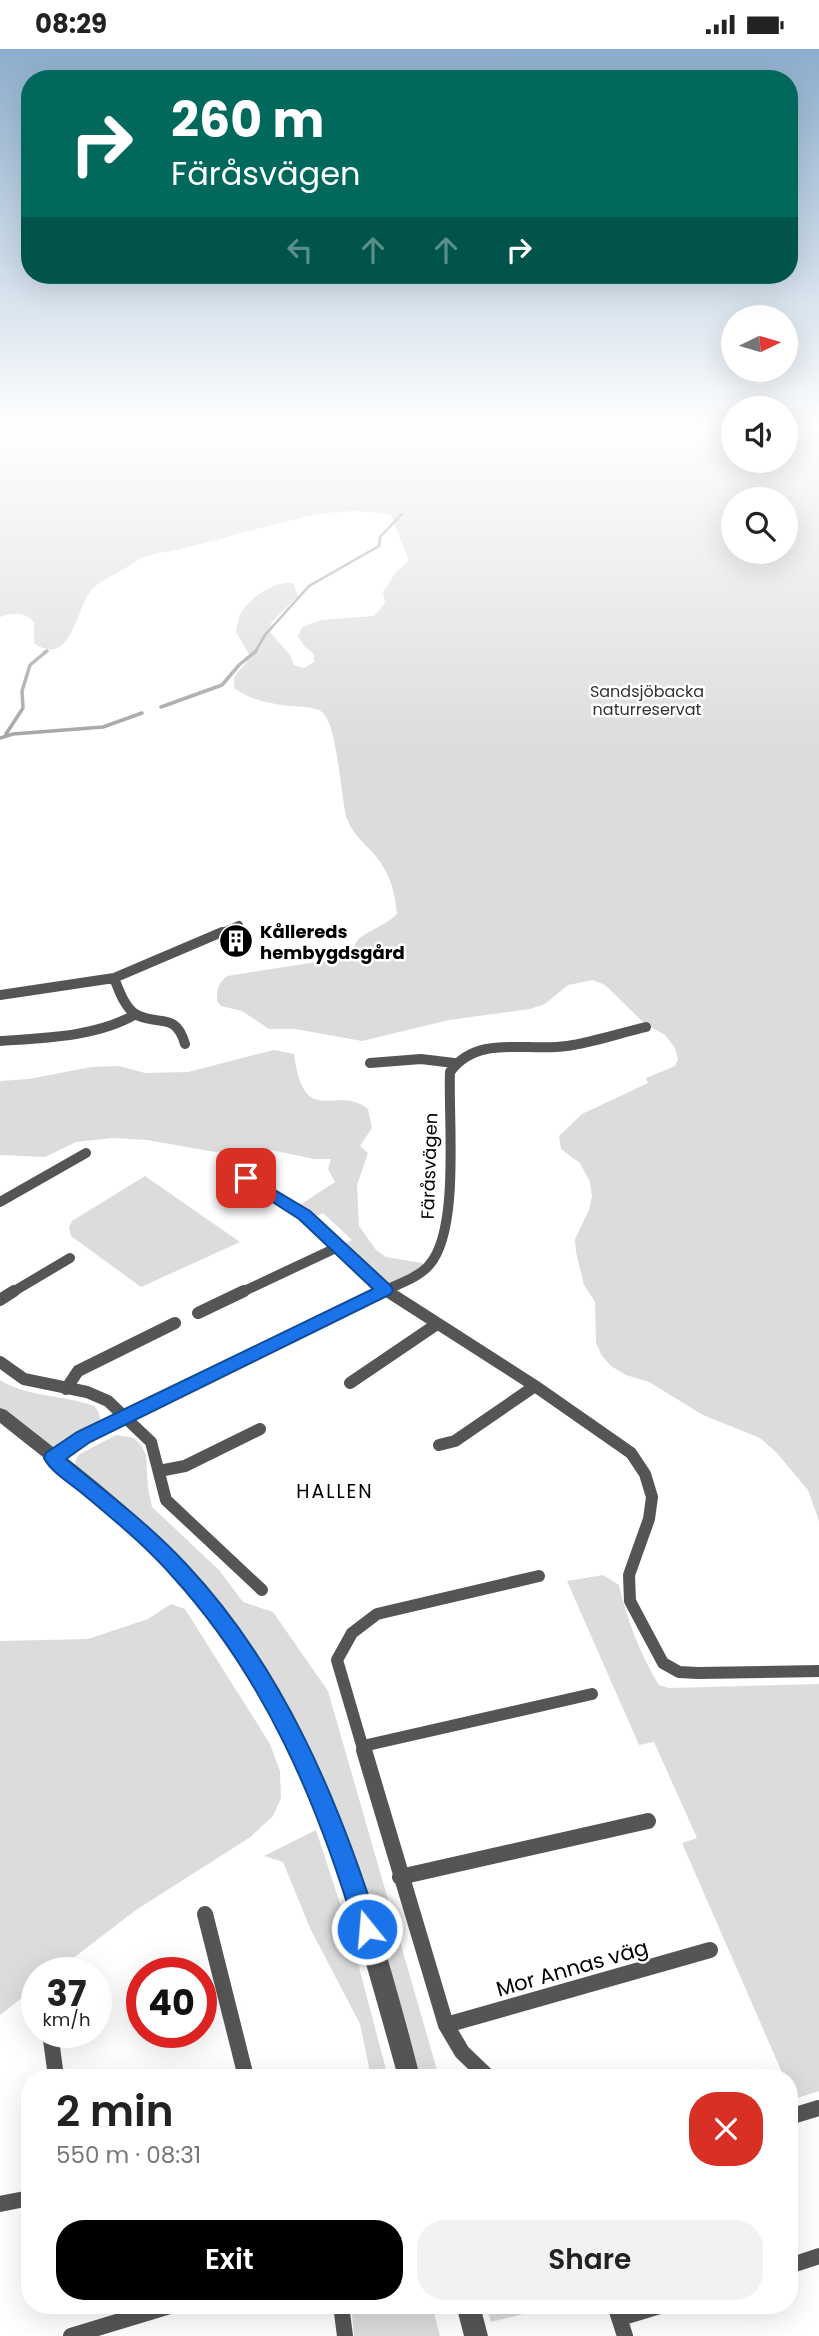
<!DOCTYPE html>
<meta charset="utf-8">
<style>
body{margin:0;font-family:Poppins,sans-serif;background:#f2f2f2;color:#222;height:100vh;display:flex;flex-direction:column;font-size:26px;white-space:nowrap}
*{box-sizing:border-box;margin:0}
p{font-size:23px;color:#767676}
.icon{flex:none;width:38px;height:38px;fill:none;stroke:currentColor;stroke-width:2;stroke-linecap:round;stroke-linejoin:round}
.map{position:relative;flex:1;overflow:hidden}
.sheet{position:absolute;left:21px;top:2020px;width:777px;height:245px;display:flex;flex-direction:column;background:#fff;border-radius:28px;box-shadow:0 7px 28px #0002}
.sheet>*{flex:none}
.hud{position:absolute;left:21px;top:21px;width:777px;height:214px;border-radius:28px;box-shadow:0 7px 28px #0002;background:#00695c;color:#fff;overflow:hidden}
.needle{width:46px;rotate:85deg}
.buttons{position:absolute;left:721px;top:256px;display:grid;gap:14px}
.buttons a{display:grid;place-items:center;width:77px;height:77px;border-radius:50%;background:#fff;box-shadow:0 7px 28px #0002;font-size:35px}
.speed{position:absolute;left:21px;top:1908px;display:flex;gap:14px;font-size:35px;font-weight:700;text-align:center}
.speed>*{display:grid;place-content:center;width:91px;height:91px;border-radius:50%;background:#fff;box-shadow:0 7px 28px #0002;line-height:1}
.speed small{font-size:18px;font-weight:400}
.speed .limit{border:10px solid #d22;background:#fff;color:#111}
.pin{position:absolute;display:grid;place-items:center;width:60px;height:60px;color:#fff;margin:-30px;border-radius:14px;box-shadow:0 4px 10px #0006}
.me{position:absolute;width:77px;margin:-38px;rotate:343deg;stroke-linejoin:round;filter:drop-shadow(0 0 5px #0008)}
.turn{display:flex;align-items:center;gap:24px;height:147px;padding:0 35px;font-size:32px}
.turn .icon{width:91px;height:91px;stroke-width:2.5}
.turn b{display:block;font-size:49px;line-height:60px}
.lanes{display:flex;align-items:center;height:66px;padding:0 35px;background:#0003;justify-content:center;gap:35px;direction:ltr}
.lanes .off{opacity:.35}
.round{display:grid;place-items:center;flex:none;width:74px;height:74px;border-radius:28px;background:#f2f2f2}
.overview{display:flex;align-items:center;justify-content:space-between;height:119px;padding:0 35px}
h1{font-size:42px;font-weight:600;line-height:52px}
.primary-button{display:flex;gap:14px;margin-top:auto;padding:14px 35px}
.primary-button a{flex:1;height:80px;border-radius:28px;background:#000;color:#fff;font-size:28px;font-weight:600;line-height:80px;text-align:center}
.primary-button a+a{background:#f2f2f2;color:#222}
.status{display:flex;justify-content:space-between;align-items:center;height:49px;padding:0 35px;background:#fff;direction:ltr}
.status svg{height:19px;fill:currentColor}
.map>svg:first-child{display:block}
</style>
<div class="status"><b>08:29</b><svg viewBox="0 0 49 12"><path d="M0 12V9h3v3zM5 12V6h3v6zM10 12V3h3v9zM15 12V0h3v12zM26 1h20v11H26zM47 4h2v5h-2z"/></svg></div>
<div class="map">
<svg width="819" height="2287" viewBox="0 0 819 2287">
<rect width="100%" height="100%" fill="#fff"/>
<path fill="#dcdcdc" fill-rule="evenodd" d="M0 382H733V411H786V382H819V1472L808 1441 776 1403 760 1389 703 1366 649 1333 626 1326 611 1317 602 1307 596 1294 595 1253 584 1236 576 1203 575 1190 589 1161 592 1147 590 1133 580 1114 561 1100 559 1087 582 1065 648 1034 646 1029 675 1017 678 1010 675 999 665 986 644 974 605 936 593 931 568 936 545 955 530 960 449 971 362 992 295 980H269L242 962 221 957 217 952C217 941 218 934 227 927L349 908C354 903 353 897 357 892 364 883 385 877 397 865 395 843 390 824 375 806 364 794 351 784 346 767 341 747 337 674 322 663 314 657 300 658 291 657 270 655 252 651 235 640 230 622 245 621 250 607L236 583C237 577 238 571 240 566 248 549 275 531 293 534L298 547 271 574 270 583 290 606 294 616 304 619 314 613V605L304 597 298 587 302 578 321 571 374 567 385 554 383 543 396 523 409 512 391 466C336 455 298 470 245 483 225 489 204 494 184 499 167 504 148 503 133 514 121 523 104 529 93 539 76 555 73 621 34 594V573C24 563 13 563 0 568ZM733 450H786V502H733Z
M274 1001 294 1005C304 1082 336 1034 368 1060L372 1079 360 1097 368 1104 357 1136 359 1177 376 1201 386 1208 422 1214 424 1217C415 1226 396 1235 383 1235L341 1197 352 1191 323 1164 311 1169 294 1160 335 1133 328 1120 331 1110H314L271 1101 221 1104 147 1091 112 1089 76 1093 45 1108 0 1106V1032L29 1030 91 1018 119 1017 145 1024 188 1023Z
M145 1127 240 1193 141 1238 71 1187 69 1178 72 1172Z
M0 1331C29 1349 62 1345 94 1357 116 1378 70 1394 53 1398L0 1363Z
M116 1386 134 1389 141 1396 146 1406 148 1440 152 1458 219 1521 243 1553 273 1563 328 1642 439 2028H417C374 1864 328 1686 216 1553 173 1503 123 1461 74 1417L78 1406Z
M603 1526 619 1536C627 1571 640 1605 659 1636L669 1639 819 1635V2042L794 2050 789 2039V2028H784L682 1794 697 1789 654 1693 639 1696 567 1532Z
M171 1555 185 1560 270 1695 280 1722 281 1749 273 1767 249 1789 136 1861 55 1923H37V1937L0 1966V1592L88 1590 148 1570Z
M316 1781 351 1888 388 2028H371L360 1975 310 1879 283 1813 264 1807Z
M351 2256H432L440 2287H354Z
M486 2256H550L551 2258 491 2273Z"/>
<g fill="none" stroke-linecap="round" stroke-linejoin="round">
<path stroke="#a3a3a3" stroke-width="2.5" d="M44 603 47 602
M255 603 265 586 309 537 379 497 380 488 402 465"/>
<path stroke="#a3a3a3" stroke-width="3.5" d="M161 658 222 636 239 616 256 602
M6 685 23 659 22 642 30 616 47 602
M0 689 13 685 103 678 142 664"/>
<path stroke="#555" stroke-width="8" d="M218 885 239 876"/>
<path stroke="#555" stroke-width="10" d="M114 929C119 941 125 960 137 966 160 977 176 963 185 995
M0 946 114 929 222 883
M0 992C44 989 97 988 136 965
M370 1014 421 1010 454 1014
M225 1115 305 1166 390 1244
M0 1153 86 1104
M11 1244 70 1209
M240 1244 338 1198
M379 1244C395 1236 419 1229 430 1215 460 1179 448 1070 450 1023 477 985 527 1003 567 997 594 993 620 984 646 978"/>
<path stroke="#555" stroke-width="12" d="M387 1242 535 1337 631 1404 645 1425 652 1448 649 1470 629 1526 630 1552 663 1614 679 1623 698 1624 819 1622
M0 1251 14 1242
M198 1264 244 1242
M0 1313 24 1330 87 1343 108 1352 151 1393 166 1451 262 1541
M350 1334 437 1275
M66 1340 78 1322 175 1274
M439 1396 455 1392 535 1337
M53 1409 84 1388 382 1242
M159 1422 185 1417 260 1380
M363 1697 592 1645
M364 1703 337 1611 352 1584 377 1565 539 1527"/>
<path stroke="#555" stroke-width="16" d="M364 1701 446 1976 462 2003 488 2028
M400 1828 648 1772
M205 1865 246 2028
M446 1976 710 1901
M50 1983 56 2028
M789 2068 819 2059
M0 2155 30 2149
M789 2217 819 2207
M341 2256 345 2287
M615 2256 625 2287
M620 2269 663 2256
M71 2287 173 2256"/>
<path fill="#555" fill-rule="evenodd" d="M0 1359 6 1361C68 1410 133 1458 186 1517 314 1659 374 1846 420 2028H398C361 1897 327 1764 260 1644 236 1603 206 1565 175 1528 125 1470 60 1422 0 1374Z
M456 2256H480L488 2287H464Z"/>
</g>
<linearGradient id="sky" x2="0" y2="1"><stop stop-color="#8cadcc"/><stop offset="0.54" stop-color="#fff"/><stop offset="1" stop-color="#fff" stop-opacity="0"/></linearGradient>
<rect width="819" height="702" fill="url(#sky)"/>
<path fill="#1a73e8" stroke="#114b97" stroke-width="2" d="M246 1124 310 1162 391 1237 393 1241 391 1245 90 1393 66 1410C107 1444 150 1476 186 1515 282 1617 338 1749 379 1880L375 1888 367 1891 359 1888 355 1880C317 1752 264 1628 173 1528 146 1497 114 1471 83 1445 70 1434 51 1423 44 1409L46 1404 77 1383 373 1240 299 1170 240 1132 238 1129Z"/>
<defs>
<g id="building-disc" transform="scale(1.75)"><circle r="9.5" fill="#000" stroke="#fff"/><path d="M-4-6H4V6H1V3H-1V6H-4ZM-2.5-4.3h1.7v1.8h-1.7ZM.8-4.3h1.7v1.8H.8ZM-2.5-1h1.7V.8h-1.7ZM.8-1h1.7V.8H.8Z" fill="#fff"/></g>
</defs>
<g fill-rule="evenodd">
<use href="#building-disc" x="236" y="892"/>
</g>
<g text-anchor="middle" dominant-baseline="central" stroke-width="5" stroke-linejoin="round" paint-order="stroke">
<g font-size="16" fill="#333" stroke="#fff">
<text x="647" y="642">Sandsjöbacka<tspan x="647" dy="18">naturreservat</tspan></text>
</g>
<g font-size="18" font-weight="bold" fill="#000" stroke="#fff" text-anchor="start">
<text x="260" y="882">Kållereds<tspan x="260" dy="21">hembygdsgård</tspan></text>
</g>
<g font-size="18" fill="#000" stroke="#fff">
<text transform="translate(429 1117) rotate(-88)">Färåsvägen</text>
</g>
<g font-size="19" letter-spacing="2" fill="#000" stroke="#fff">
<text x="335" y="1442">HALLEN</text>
</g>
<g font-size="21" fill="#000" stroke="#fff">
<text transform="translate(572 1919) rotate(-16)">Mor Annas väg</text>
</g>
</g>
</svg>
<div class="buttons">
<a><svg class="needle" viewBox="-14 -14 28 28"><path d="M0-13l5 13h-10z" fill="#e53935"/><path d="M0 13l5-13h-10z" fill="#767676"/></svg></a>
<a><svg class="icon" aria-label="sound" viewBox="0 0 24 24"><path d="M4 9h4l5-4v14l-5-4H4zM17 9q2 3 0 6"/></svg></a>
<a><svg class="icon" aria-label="search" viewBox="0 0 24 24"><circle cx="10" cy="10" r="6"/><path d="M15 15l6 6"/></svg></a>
</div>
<div class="speed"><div>37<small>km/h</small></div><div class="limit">40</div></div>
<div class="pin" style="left:246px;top:1129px;background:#d93025"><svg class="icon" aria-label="arrive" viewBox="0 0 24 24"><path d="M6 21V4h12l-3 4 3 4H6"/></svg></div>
<svg class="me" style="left:367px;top:1880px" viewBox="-20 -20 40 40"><circle r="17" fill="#1a73e8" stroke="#fff" stroke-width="3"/><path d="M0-11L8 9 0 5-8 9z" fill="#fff"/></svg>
<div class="hud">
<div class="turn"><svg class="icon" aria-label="right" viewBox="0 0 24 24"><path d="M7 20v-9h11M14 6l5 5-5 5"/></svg><div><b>260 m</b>Färåsvägen</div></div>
<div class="lanes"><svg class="icon off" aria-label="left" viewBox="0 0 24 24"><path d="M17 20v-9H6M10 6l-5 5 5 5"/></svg><svg class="icon off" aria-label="ahead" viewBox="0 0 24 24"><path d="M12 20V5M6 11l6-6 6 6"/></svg><svg class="icon off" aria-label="ahead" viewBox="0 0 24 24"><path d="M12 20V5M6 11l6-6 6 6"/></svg><svg class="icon" aria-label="right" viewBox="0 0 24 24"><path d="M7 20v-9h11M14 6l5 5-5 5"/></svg></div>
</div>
<section class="sheet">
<div class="overview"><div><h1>2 min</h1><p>550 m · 08:31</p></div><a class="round" style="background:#d93025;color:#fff"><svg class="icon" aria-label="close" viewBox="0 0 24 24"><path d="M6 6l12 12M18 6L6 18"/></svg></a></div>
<div class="primary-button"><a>Exit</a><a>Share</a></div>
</section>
</div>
